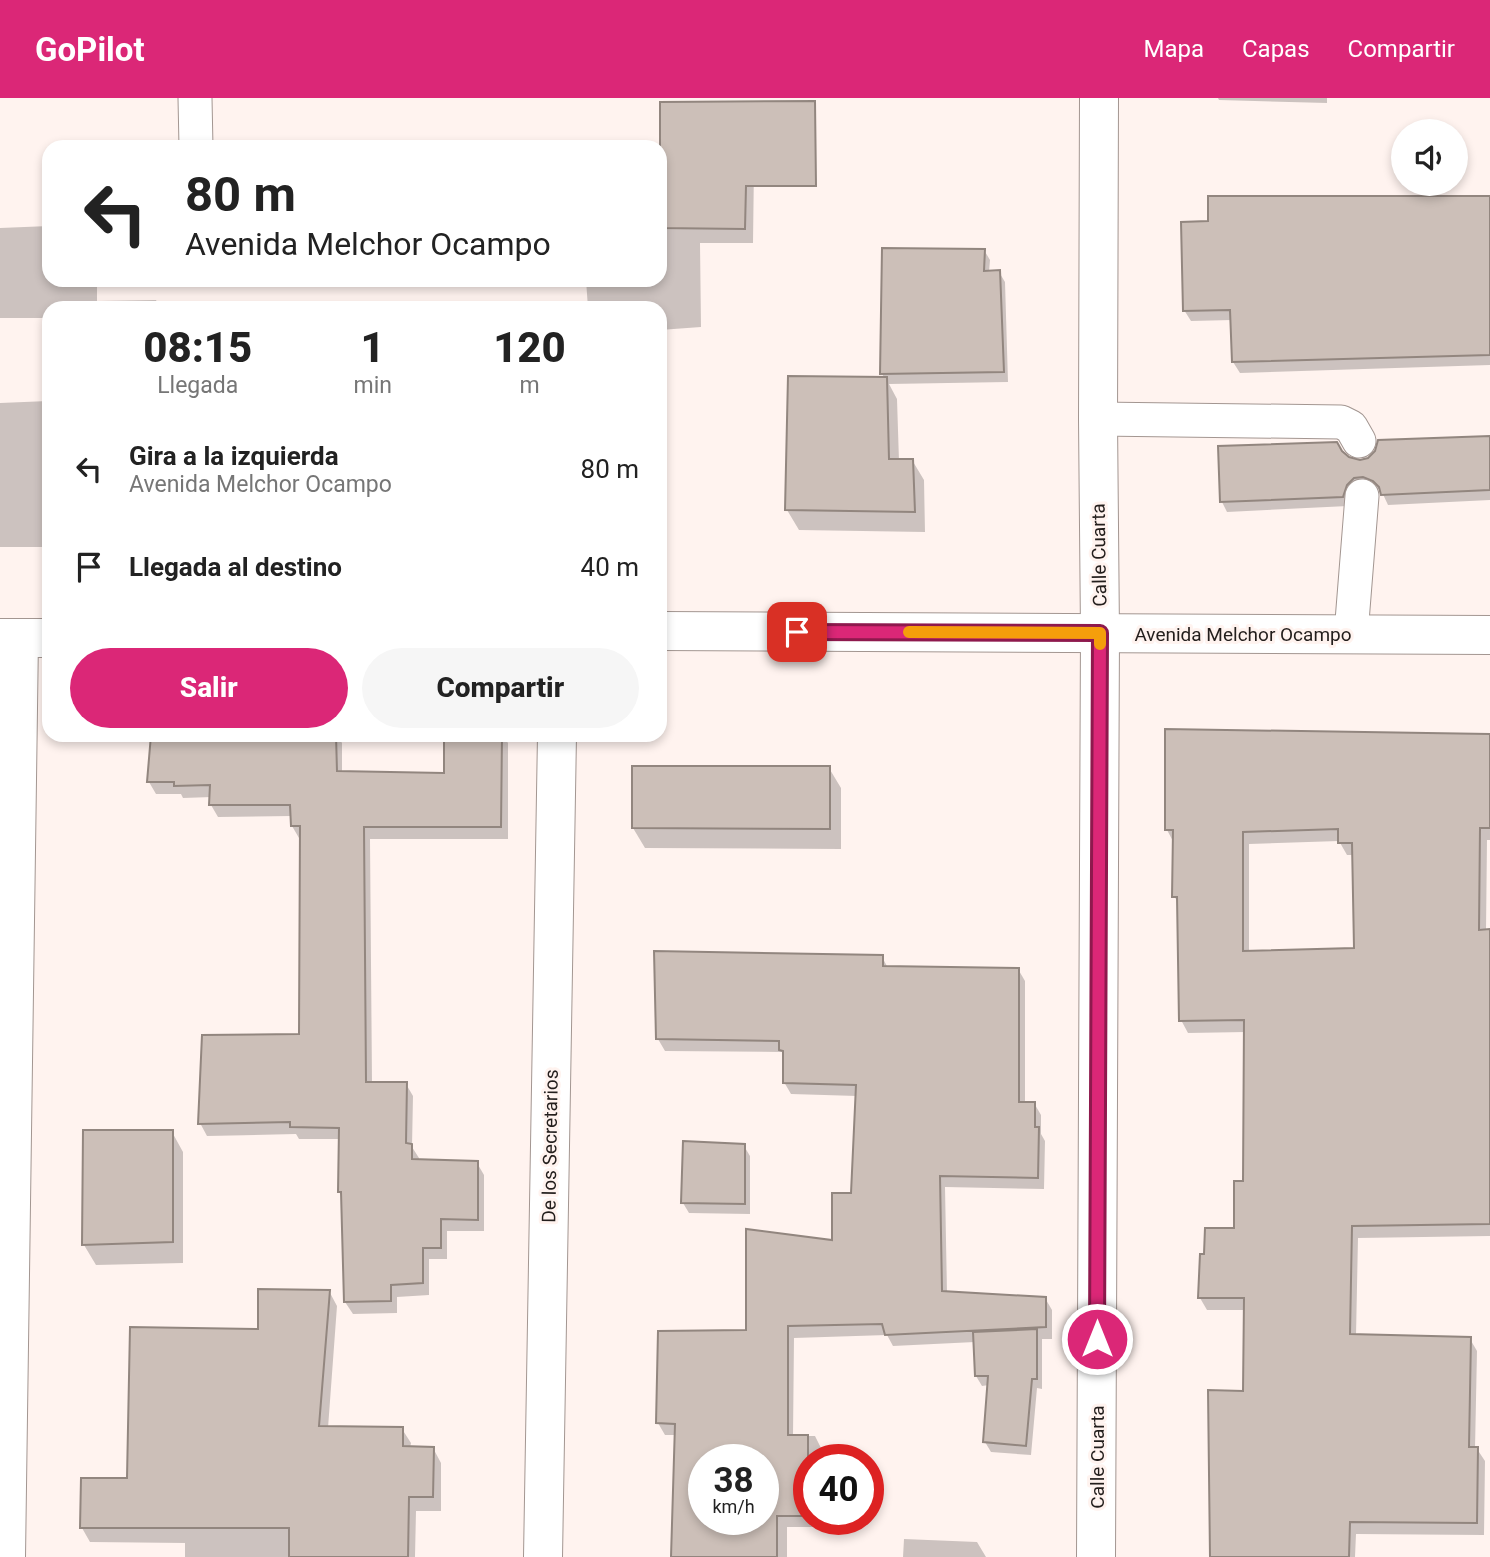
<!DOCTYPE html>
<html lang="es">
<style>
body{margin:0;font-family:Roboto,sans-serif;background:#f6f6f6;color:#222;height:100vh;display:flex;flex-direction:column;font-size:26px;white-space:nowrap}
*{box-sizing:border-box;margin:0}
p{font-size:23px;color:#767676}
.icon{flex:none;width:38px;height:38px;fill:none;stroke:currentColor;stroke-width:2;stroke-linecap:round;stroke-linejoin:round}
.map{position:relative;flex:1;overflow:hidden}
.drawer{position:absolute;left:42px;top:203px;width:625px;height:441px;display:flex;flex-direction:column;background:#fff;border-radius:21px;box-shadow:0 4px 10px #0003}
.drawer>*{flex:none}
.top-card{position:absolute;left:42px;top:42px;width:625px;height:147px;border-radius:21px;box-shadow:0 4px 10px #0003;background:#fff;color:#222;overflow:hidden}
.fabs{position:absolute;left:1391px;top:21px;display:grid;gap:14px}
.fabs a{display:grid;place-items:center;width:77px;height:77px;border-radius:50%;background:#fff;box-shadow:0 4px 10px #0003;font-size:35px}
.speed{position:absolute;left:688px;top:1346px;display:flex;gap:14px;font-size:35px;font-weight:700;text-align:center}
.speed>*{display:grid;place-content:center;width:91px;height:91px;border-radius:50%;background:#fff;box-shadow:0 4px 10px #0003;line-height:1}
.speed small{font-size:18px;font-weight:400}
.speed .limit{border:10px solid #d22;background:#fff;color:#111}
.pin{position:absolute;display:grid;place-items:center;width:60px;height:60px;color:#fff;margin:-30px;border-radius:14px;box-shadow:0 4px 10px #0006}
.me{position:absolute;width:77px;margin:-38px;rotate:0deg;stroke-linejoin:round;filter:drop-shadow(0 0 5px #0008)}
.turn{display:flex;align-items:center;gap:24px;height:147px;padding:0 28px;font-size:32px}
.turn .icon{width:91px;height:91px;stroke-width:2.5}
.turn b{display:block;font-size:49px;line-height:60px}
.eta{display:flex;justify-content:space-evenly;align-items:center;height:119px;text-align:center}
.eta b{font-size:42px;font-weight:800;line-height:49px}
.primary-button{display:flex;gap:14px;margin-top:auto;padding:14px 28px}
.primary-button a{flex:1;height:80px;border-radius:42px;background:#db2777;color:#fff;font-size:28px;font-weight:800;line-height:80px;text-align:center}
.primary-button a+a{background:#f6f6f6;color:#222}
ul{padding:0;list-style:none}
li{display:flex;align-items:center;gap:21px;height:98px;padding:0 28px}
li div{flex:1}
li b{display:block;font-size:26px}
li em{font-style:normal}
header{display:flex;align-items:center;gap:42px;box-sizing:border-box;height:98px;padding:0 35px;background:#db2777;color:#fff}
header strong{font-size:33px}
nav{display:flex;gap:38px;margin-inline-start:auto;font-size:24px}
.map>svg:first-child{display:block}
</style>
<header>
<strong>GoPilot</strong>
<nav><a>Mapa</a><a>Capas</a><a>Compartir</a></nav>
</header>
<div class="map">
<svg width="1490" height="1459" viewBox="0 0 1490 1459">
<rect width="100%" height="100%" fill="#fff3ef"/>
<path fill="#0003" fill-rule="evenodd" d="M1218 0H1327V5L1219 2Z
M660 52 691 53 754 68 753 145H700L701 229 660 232V210H588L586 182H660Z
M1490 99V267L1240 275 1233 264 1232 222 1191 223 1184 212 1210 125Z
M49 128V182H97V203L156 202 160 210H49V449H0V305L48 303V220H0V130Z
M883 152H984L990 162 989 174H999L1005 184 1008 284 889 286 897 301 899 363 912 362 924 382 925 434 799 432 787 412 885 281 882 276Z
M1490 339V402L1388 407 1381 392 1369 388 1348 408 1227 414 1222 404 1348 361 1360 364Z
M152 637H337L342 645V675L446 677 445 637H503L508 645V741H370L372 985 406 986 413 998 412 1049 419 1060V1063L477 1065 484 1077V1133H447V1161H429V1197L397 1199V1215L353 1216 345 1204 343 1100 339 1094 340 1041H299L296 1036 207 1038 200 1025 301 937 302 740H299L292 728V718L218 719 211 707 212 699 183 700 181 696H156L149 684Z
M1490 638V742H1487L1486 833H1490V1138L1358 1140 1356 1238 1470 1241 1477 1253 1475 1351H1477L1485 1363 1484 1437 1356 1436 1355 1459H1212L1245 1295 1246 1212H1207L1200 1200 1201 1158H1206L1236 1132 1245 1085 1246 934 1188 935 1181 922 1179 806 1174 798V745L1167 732ZM1339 743 1347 757H1354L1356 852 1249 854V746Z
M829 670 841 690V751L645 750 633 730Z
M882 859 888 870 1018 871 1025 883V1006L1034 1005 1041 1017V1036L1045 1043 1044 1091 945 1089 947 1195 1045 1200 1052 1212V1241H1042V1291L1037 1290 1031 1357 991 1354 985 1344 989 1287 982 1288 976 1278 975 1244 893 1248 887 1237 794 1240 793 1338H815L821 1350 822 1362H808V1421H822L823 1429H787V1459H673L677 1337H665L658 1325 834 1144 853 1097 857 998 791 996 784 984V959L782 954 665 953 658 941ZM704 1362H763V1421H704Z
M85 1034H172L183 1054V1165L96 1167 84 1147Z
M744 1048 750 1058V1116L689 1115 683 1105Z
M329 1193 337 1208 328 1330 402 1331 411 1345 410 1350H433L441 1365V1413H416L415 1459H185V1445L90 1444 82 1430 129 1382 260 1233Z
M904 1441 977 1444 986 1459H903Z"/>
<path fill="#ccbfb8" stroke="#92867f" stroke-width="2" fill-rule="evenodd" d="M815 3 816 88H746L745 131 660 130V4Z
M1208 98H1490V257L1232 264 1230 212 1183 213 1181 124 1208 123Z
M882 150 985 151 984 173 1000 172 1004 274 880 276Z
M788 278 887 279 889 361H913L915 414 785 412Z
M1490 338V392L1381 397 1379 389 1373 383 1363 379 1354 380 1347 387 1343 399 1220 404 1218 348 1337 344 1342 353 1349 359 1360 362 1368 360 1375 353 1378 342Z
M1165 631 1490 636V730H1480L1479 832 1490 831V1126L1352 1128 1350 1236 1471 1239 1469 1349H1478L1477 1425 1350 1424 1349 1459H1210L1208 1292 1243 1293 1244 1200H1198L1200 1156H1204L1205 1130H1234V1083H1243L1244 922 1179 923 1177 799H1172L1173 732H1165ZM1338 731V745H1352L1354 850 1243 853V734Z
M151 637H336L337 673 444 675V637H502L501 729H364L366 984H407L406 1045 412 1046V1061L478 1063V1122L441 1121V1150H423V1185L391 1187V1203L344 1204 341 1094H338L339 1030 290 1029V1024L198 1026 202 937 299 936 300 728H291L290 707H209L210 687 174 688V684H147Z
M632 668H830V731L632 730Z
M654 853 883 857V868L1019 870V1004H1035V1029H1039L1038 1080 940 1078 942 1193 1046 1199V1229L885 1237 882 1226 788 1228V1337H808V1418H777V1459H671L675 1326 656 1325 658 1233 746 1232V1131L832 1142V1095H851L856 987 783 985V953L779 952V943L656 941ZM704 1362H763V1421H704Z
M83 1032H173V1144L82 1147Z
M683 1043 745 1046V1106L681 1105Z
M258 1191 330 1192 319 1328 403 1329V1348L434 1349 433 1399H409L408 1459H289V1430H80L81 1380H127L130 1229 258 1231Z
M1037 1231V1281H1032L1026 1348 983 1344 988 1278H975L973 1234Z"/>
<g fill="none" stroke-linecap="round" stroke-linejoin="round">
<g stroke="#a39691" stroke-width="35">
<path id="service" d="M195 0 196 49
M1098 321 1341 324 1351 329 1359 343
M1351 536 1362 398"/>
</g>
<g stroke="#a39691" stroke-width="40">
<path id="minor" d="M6 1459 19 540
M543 1459 557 637"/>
</g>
<g stroke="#a39691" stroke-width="40">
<path id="tertiary" d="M1096 1459 1100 535 1098 321 1099 0"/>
</g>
<g stroke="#a39691" stroke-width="40">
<path id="secondary" d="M660 533 1490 537
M0 540H49"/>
</g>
<use href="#service" stroke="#fff" stroke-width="33"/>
<use href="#minor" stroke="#fff" stroke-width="38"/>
<use href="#tertiary" stroke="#fff" stroke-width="38"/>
<use href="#secondary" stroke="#fff" stroke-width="38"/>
</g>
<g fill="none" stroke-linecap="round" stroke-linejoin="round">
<g stroke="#8e194d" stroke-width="18">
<path id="route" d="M797 534 1100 535 1097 1241"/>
</g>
<use href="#route" stroke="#db2777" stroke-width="12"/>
<path stroke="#f59e0b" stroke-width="12" d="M909 534 1100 535V546"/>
</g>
<g text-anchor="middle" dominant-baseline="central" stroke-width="6" stroke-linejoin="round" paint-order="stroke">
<g font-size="19" fill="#231e1c" stroke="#fff3ef">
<text transform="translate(1099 457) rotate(-91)">Calle Cuarta</text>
<text x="1243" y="536">Avenida Melchor Ocampo</text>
<text transform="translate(550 1048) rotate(-89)">De los Secretarios</text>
<text transform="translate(1097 1359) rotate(-90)">Calle Cuarta</text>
</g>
</g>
</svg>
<div class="fabs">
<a><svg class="icon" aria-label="sound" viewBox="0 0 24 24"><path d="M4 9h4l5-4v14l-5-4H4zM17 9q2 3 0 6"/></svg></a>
</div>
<div class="speed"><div>38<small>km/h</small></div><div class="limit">40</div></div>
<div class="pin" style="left:797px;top:534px;background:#d93025"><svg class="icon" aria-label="arrive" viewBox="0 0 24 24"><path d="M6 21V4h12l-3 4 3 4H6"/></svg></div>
<svg class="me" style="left:1097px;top:1241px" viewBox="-20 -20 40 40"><circle r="17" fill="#db2777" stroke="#fff" stroke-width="3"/><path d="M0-11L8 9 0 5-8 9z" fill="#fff"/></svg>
<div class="top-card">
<div class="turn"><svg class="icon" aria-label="left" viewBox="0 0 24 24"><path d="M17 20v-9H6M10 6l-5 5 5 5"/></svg><div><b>80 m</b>Avenida Melchor Ocampo</div></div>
</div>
<section class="drawer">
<div class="eta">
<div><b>08:15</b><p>Llegada</p></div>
<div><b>1</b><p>min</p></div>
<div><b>120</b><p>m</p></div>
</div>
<ul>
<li><svg class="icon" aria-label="left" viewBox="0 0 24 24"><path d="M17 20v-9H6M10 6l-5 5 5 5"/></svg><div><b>Gira a la izquierda</b><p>Avenida Melchor Ocampo</p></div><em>80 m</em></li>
<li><svg class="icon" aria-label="arrive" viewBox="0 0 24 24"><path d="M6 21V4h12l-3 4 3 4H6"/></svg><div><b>Llegada al destino</b></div><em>40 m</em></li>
</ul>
<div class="primary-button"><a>Salir</a><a>Compartir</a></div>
</section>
</div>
